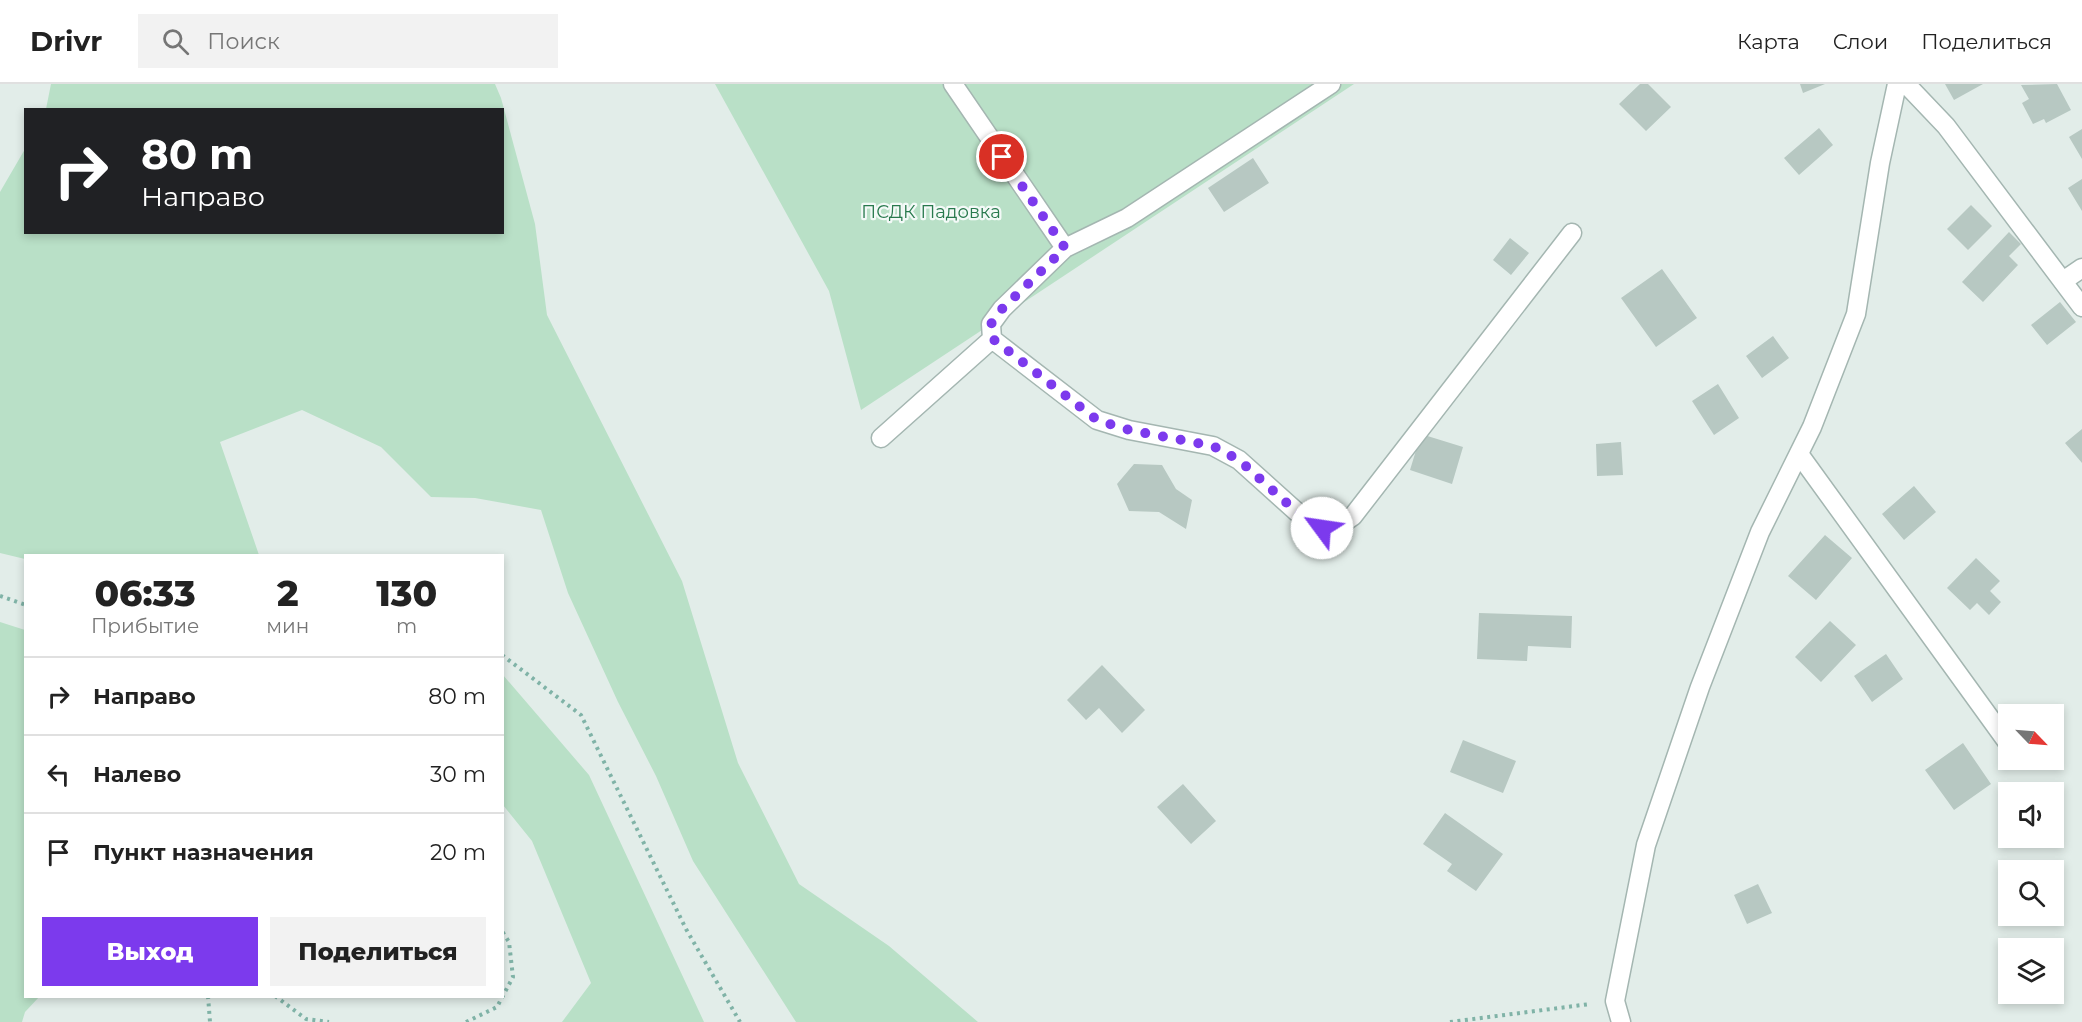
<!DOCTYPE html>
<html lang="ru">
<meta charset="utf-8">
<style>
body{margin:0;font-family:Montserrat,sans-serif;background:#f2f2f2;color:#222;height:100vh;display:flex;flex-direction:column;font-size:22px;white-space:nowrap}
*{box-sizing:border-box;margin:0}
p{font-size:20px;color:#767676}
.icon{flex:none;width:33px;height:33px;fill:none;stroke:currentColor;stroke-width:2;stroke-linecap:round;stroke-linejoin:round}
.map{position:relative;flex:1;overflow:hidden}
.side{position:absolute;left:24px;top:470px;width:480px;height:444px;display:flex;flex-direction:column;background:#fff;border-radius:0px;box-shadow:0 3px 9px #0003}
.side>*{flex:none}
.top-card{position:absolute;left:24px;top:24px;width:480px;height:126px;border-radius:0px;box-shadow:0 3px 9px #0003;background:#202124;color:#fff;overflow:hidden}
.needle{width:39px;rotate:115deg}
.controls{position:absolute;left:1998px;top:620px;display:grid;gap:12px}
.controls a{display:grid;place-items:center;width:66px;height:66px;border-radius:0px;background:#fff;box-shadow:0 3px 9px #0003;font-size:30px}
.pin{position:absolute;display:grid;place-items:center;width:51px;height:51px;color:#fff;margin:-26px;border:3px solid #fff;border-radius:50%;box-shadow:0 2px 6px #0007}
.me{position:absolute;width:66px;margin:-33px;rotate:301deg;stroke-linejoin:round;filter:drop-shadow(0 0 4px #0008)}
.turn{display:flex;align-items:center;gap:21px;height:126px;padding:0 18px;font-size:27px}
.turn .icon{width:78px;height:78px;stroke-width:2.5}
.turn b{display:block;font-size:42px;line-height:51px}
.eta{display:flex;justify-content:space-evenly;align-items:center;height:102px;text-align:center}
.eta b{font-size:36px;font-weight:800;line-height:42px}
.button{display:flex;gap:12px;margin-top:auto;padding:12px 18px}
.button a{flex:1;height:69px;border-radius:0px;background:#7c3aed;color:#fff;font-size:24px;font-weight:800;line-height:69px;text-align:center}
.button a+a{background:#f2f2f2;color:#222}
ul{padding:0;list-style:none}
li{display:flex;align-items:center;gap:18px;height:78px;padding:0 18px;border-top:2px solid #e0e0e0}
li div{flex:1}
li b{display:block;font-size:22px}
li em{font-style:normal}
header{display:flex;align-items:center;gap:36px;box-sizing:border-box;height:84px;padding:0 30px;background:#fff;border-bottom:2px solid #e0e0e0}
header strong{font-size:28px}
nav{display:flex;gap:33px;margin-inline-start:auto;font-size:21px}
.search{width:420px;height:54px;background:#f2f2f2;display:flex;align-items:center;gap:15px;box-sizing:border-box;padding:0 21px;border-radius:0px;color:#767676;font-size:22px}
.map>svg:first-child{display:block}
</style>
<header>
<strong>Drivr</strong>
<div class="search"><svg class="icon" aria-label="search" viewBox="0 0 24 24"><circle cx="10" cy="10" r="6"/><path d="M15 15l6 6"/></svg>Поиск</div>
<nav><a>Карта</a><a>Слои</a><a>Поделиться</a></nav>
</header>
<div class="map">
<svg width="2082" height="938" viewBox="0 0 2082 938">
<rect width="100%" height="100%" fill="#e2ede9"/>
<path fill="#b9e0c7" d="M51 0H495L501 14 535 140 547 231 682 497 738 679 799 800 889 862 978 938H796L693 777 656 692 618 618 568 509 541 426 475 414 431 413 381 363 302 326 220 358 259 471H26L25 475 0 469V108L25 65 26 148H502V26L46 25Z
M715 0H1354L861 326 829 207Z
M0 538 25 546 26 912H40L25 928 22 938H0Z
M503 591 589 691 704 938H562L591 899 532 757 503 721Z"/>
<path fill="#b7c8c2" d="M1640 0H1648L1671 23 1646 47 1619 20Z
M1800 0H1825L1803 9Z
M1945 0H1983L1954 16Z
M2057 0 2071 26 2046 39 2044 35 2033 40 2022 19 2029 15 2021 1Z
M1819 44 1833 61 1799 91 1784 74Z
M2082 45V75L2069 53Z
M1253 74 1269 99 1224 128 1208 104Z
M2082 95V127L2068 104Z
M1971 121 1992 142 1968 166 1947 145Z
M2009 148 2021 160 2009 172 2018 181 1983 218 1962 198Z
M1510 154 1529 169 1511 191 1493 176Z
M1662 185 1697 234 1656 263 1621 214Z
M2060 218 2076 238 2047 261 2031 241Z
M1773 252 1789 274 1762 294 1746 272Z
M1718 300 1739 334 1714 351 1692 317Z
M2082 345V379L2065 359Z
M1421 350 1463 363 1452 400 1410 386Z
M1621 358 1623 391 1597 392 1596 360Z
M1134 380 1162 381 1176 405 1192 416 1186 445 1159 428 1129 427 1117 400Z
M1914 402 1936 428 1904 456 1882 430Z
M1825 451 1852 474 1816 516 1788 492Z
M1976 474 2000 497 1990 507 2001 518 1989 531 1977 519 1970 526 1947 504Z
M1479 529 1572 532 1571 564 1528 562 1527 577 1477 575Z
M1830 537 1856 561 1821 598 1795 573Z
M1886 570 1903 595 1872 618 1854 592Z
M1102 581 1145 626 1122 649 1099 624 1086 636 1067 616Z
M1463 656 1516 677 1503 709 1450 688Z
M1963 659 1991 700 1954 726 1925 686Z
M1183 700 1216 737 1191 760 1157 723Z
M1445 729 1503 770 1476 807 1447 787 1452 780 1423 760Z
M1758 800 1772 829 1747 840 1734 811Z"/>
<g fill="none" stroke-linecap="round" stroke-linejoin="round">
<g stroke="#a4b6b1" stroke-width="21">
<path id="service" d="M953 0 1065 164 1127 134 1331 0
M1065 164 1002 225 991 240 992 255 1097 336 1129 346 1213 362 1239 376 1308 438 1322 444 1340 441 1353 432 1572 149
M2063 197 2082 184
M881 354 992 255
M1799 370 2008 659"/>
</g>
<g stroke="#a4b6b1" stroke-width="21">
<path id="minor" d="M1906 0 1946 42 2082 223
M1621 938 1615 917 1646 761 1700 603 1760 448 1812 343 1856 230 1880 79 1897 0"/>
</g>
<path stroke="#80b3a7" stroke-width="4" stroke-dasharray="3 4.5" stroke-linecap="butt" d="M0 512 26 521
M502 571 581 631 686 845 740 938
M208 912 210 938
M275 912 306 935 329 938
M466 938 497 923 513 893 509 858 502 847
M1450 938 1590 920"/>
<use href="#service" stroke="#fff" stroke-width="18"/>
<use href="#minor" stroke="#fff" stroke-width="18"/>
</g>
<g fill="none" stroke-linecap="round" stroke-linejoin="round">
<path stroke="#7c3aed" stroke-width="10" stroke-dasharray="0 18" d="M1002 73 1065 164 1002 225 991 240 993 255 1097 336 1129 346 1213 362 1239 376 1308 438 1322 444"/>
</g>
<g text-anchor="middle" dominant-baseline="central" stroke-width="4.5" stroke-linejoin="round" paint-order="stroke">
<g font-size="18" fill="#28794d" stroke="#f3f9f7">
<text x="931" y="128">ПСДК Падовка</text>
</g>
</g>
</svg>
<div class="controls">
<a><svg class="needle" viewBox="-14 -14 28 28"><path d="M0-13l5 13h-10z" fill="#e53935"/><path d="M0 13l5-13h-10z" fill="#767676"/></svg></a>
<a><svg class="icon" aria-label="sound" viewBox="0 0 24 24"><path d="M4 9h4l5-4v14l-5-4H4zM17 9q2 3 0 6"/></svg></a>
<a><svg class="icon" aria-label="search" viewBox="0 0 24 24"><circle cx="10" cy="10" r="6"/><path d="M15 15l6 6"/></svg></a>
<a><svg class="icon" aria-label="layers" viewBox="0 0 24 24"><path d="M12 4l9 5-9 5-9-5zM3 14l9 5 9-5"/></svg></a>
</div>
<div class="pin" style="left:1002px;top:73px;background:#d93025"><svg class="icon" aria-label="arrive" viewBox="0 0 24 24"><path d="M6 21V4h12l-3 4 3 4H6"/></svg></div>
<svg class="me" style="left:1322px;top:444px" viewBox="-20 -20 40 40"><circle r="19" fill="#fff"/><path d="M0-13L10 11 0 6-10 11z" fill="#7c3aed"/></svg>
<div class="top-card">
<div class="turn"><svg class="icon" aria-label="right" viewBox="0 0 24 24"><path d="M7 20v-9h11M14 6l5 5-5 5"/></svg><div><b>80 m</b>Направо</div></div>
</div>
<section class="side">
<div class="eta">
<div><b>06:33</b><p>Прибытие</p></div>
<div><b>2</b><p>мин</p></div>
<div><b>130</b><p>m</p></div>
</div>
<ul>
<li><svg class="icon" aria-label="right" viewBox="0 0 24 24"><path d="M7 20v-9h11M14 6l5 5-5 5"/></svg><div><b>Направо</b></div><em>80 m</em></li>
<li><svg class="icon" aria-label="left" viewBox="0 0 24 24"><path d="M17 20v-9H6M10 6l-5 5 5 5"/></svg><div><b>Налево</b></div><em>30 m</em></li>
<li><svg class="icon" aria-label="arrive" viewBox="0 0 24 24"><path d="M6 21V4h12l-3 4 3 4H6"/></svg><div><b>Пункт назначения</b></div><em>20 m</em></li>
</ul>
<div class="button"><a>Выход</a><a>Поделиться</a></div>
</section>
</div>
